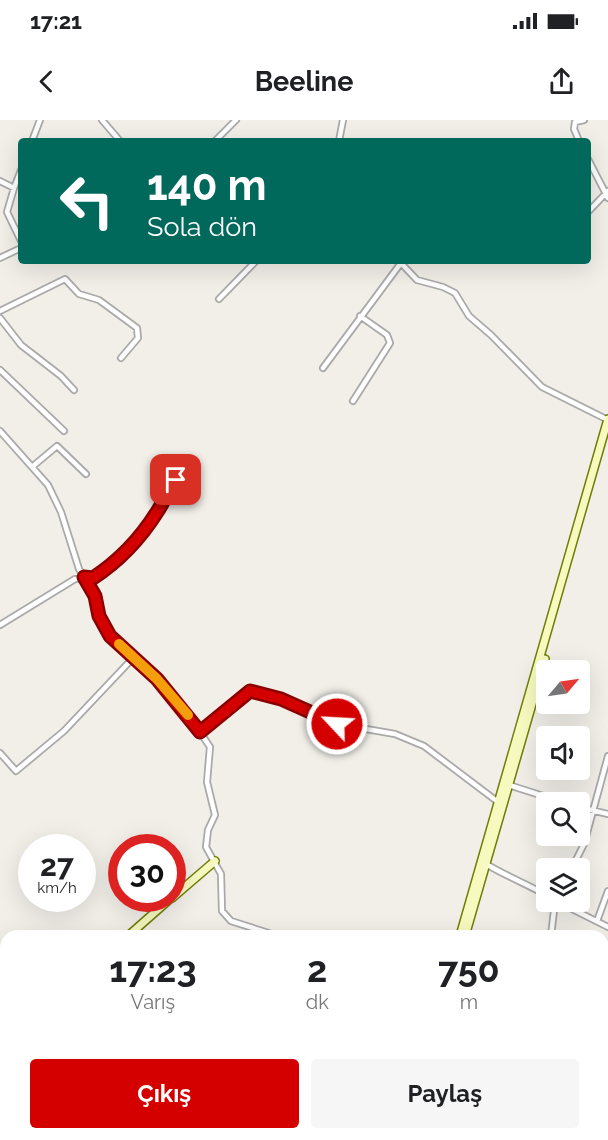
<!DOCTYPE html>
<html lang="tr">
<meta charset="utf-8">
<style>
body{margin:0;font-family:Raleway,sans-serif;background:#f6f6f6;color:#202124;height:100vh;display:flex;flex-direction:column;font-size:22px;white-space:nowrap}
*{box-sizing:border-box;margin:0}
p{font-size:20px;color:#757577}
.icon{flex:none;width:33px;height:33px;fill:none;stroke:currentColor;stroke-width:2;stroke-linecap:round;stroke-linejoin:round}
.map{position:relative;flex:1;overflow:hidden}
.panel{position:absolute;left:0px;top:810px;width:609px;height:210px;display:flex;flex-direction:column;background:#fff;border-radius:18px 18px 0 0;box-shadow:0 6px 24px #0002}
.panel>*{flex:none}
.top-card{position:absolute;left:18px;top:18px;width:573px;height:126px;border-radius:6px;box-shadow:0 6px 24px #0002;background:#00695c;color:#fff;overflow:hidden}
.needle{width:39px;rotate:61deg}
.buttons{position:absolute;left:536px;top:540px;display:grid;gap:12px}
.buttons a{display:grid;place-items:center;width:54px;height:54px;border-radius:6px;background:#fff;box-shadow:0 6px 24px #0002;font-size:30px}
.speed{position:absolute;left:18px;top:714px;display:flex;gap:12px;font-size:30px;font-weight:700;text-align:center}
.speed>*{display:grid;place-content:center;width:78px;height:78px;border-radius:50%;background:#fff;box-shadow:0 6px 24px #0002;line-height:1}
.speed small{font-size:15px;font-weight:400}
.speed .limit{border:9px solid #d22;background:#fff;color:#111}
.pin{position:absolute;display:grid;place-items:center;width:51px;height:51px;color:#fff;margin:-26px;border-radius:12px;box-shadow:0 3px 9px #0006}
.me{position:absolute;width:66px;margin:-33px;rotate:295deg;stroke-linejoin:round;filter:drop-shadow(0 0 4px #0008)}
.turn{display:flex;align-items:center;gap:21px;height:126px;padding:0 30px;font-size:27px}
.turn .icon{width:78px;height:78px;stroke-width:2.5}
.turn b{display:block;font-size:42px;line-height:51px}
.eta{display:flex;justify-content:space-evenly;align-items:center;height:102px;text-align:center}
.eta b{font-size:36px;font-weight:700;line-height:42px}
.cta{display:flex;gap:12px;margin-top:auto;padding:12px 30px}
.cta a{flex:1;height:69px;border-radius:6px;background:#d40000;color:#fff;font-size:24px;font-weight:700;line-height:69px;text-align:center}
.cta a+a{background:#f6f6f6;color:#202124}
.status{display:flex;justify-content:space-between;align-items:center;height:42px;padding:0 30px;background:#fff;direction:ltr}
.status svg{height:16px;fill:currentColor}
header{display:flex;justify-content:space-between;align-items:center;height:78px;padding:0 30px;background:#fff;font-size:27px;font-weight:700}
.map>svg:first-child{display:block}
</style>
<div class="status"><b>17:21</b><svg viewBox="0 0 49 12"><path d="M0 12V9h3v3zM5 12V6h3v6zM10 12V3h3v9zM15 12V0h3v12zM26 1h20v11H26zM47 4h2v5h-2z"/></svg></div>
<header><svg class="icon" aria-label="back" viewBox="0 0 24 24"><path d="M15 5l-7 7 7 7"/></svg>Beeline<svg class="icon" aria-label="share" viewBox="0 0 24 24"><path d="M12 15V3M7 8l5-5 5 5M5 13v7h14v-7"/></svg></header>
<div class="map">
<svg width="608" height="1020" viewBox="0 0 608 1020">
<rect width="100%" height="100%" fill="#f2efe9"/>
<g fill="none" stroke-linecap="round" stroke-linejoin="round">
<g stroke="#a9a9a9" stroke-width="8">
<path id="street" d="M102 0 120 21
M32 21 40 0
M215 21 236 0
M339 21 343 0
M579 21 574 9 575 2 584 0
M588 39 608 78
M0 61 14 68 21 50
M14 68 7 92 21 121
M588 92 608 71
M0 138 21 128
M399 141 417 160 443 167 455 173 469 196 491 215 542 267 608 300
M219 179 256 141
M0 191 65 159 79 174 99 180 137 208 138 218 121 238
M0 198 21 225 61 256 74 270
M323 248 401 143
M0 250 64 311
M353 281 390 223 387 215 360 196
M0 311 48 365 61 392 79 449 95 476 98 496 110 516 157 559 192 600 210 627 207 662 215 695 208 710 206 727 221 754 222 791 231 801 278 816
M32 347 57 326 86 354
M0 505 75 459 93 458 114 444 158 392 164 377 176 360
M200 612 250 571 281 579 337 604 395 614 424 626 498 682
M0 633 16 651 64 611 134 537
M509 665 562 682
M579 687 608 694
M486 744C506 756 527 764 546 775
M572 748 584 724 608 636
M558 782 608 807
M597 801 608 771
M551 816 555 782
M603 894 608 896
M606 948 608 933
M603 1020 608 964"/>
</g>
<g stroke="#707d05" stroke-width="10">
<path id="secondary" d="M172 778 215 741
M128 816 171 778
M460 816 608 299
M465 816 545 539
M0 869 6 875
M0 930 6 924
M134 1014 140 1020
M406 1020 408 1014"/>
</g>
<use href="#street" stroke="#fff" stroke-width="4.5"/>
<use href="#secondary" stroke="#f7fabf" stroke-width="7"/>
</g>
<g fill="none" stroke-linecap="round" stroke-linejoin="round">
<g stroke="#8a0000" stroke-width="15">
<path id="route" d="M176 360C168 370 164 382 157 392 140 419 119 441 93 458L84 457 95 476 99 496 110 516 157 559 200 612 250 571 281 579 337 604"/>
</g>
<use href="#route" stroke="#d40000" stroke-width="10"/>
<path stroke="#f59e0b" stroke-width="10" d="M119 524 157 559 188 595"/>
</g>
</svg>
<div class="buttons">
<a><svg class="needle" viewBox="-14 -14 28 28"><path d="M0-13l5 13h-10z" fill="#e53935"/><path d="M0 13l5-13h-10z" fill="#757577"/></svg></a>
<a><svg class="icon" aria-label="sound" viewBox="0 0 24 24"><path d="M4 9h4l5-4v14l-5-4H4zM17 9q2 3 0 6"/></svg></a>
<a><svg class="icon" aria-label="search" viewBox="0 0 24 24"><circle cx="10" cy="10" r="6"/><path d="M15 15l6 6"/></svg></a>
<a><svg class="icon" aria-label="layers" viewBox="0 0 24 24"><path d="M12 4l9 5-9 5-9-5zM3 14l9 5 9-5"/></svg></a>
</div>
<div class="speed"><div>27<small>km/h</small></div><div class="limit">30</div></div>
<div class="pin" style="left:176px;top:360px;background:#d93025"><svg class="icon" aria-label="arrive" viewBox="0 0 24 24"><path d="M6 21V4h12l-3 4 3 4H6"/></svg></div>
<svg class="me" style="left:337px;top:604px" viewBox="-20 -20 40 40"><circle r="17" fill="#d40000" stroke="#fff" stroke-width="3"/><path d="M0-11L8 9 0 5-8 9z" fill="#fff"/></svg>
<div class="top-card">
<div class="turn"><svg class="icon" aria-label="left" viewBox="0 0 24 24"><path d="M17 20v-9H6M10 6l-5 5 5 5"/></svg><div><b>140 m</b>Sola dön</div></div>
</div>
<section class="panel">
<div class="eta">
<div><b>17:23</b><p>Varış</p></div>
<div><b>2</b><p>dk</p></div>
<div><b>750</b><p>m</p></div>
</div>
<div class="cta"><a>Çıkış</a><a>Paylaş</a></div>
</section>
</div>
